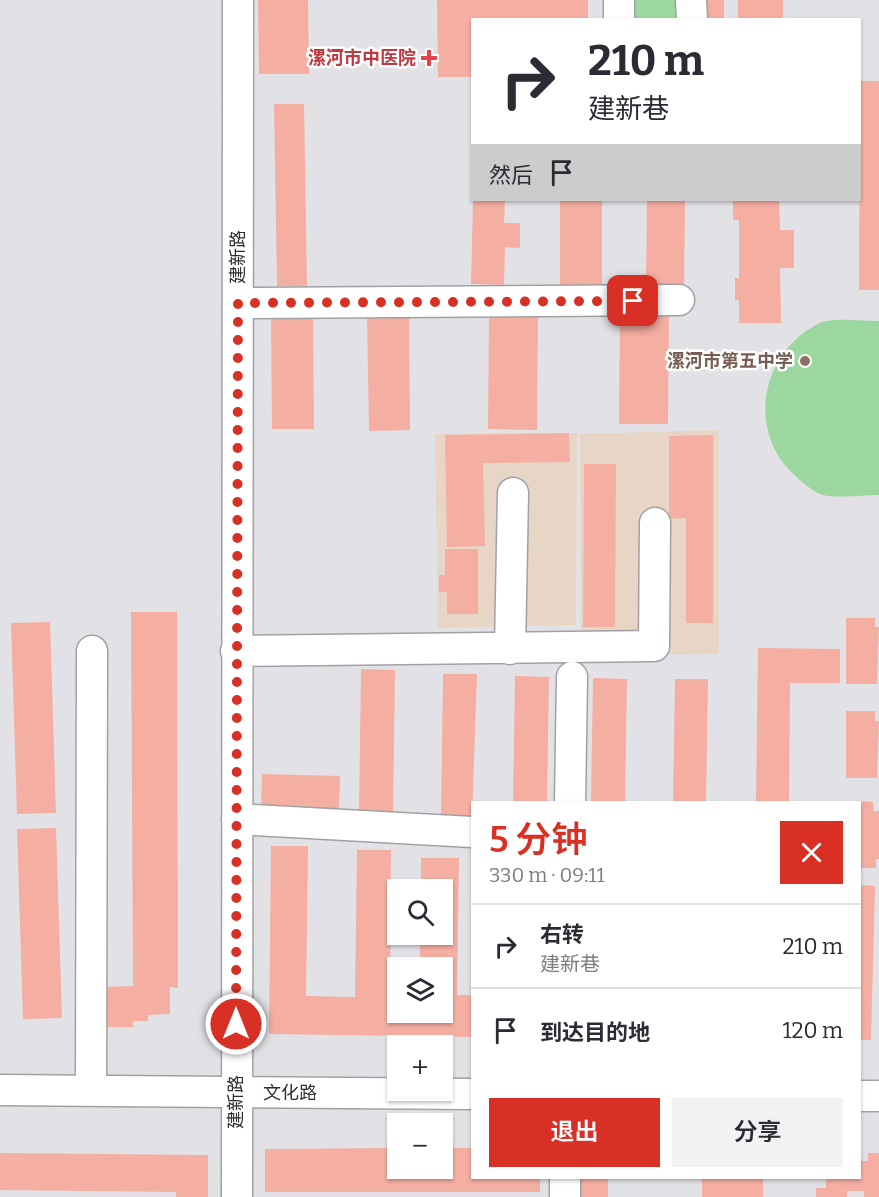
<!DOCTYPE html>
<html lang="zh">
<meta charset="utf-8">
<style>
body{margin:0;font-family:Bitter,"Noto Sans SC",serif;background:#f2f2f3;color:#2b2b33;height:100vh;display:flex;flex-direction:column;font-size:22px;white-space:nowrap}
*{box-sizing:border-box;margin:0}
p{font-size:20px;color:#7c7c81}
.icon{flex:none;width:33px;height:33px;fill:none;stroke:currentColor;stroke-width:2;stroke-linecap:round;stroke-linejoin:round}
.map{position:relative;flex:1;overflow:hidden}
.side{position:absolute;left:471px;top:801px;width:390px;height:378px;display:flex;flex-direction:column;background:#fff;border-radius:0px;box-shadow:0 2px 4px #0004}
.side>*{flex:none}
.top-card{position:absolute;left:471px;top:18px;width:390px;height:183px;border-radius:0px;box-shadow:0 2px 4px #0004;background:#fff;color:#2b2b33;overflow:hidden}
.fabs{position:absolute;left:387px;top:879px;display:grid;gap:12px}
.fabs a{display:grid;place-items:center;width:66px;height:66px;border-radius:0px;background:#fff;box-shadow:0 2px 4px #0004;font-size:30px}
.pin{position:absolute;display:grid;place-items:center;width:51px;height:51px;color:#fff;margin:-26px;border-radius:12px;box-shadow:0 3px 9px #0006}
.me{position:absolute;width:66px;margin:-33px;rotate:0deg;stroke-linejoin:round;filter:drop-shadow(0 0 4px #0008)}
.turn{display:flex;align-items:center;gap:21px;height:126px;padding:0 18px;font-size:27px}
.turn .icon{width:78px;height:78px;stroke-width:2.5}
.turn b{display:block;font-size:42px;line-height:51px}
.then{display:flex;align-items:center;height:57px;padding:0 18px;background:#0003;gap:12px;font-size:22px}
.round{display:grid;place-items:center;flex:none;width:63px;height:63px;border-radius:0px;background:#f2f2f3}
.summary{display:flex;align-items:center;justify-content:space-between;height:102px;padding:0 18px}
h1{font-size:36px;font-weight:600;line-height:45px;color:#d93025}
.button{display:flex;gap:12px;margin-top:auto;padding:12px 18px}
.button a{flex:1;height:69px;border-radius:0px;background:#d93025;color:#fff;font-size:24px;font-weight:600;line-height:69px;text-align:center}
.button a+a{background:#f2f2f3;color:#2b2b33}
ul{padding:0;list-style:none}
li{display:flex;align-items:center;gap:18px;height:84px;padding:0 18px;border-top:2px solid #e1e1e2}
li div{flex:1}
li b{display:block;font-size:22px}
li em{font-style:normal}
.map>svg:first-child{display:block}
</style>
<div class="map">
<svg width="879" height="1197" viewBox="0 0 879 1197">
<rect width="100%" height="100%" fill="#e2e2e6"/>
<path fill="#e7d5c5" d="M719 430V654L581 655 580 434Z
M577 433 576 625 438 628 435 434Z"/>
<path fill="#9bd79f" d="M631 0H681L682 19H631Z
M879 321V495C865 495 832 499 820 494 809 489 800 480 791 472 746 426 763 350 820 323 831 317 865 321 879 321Z"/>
<path fill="#f5aea2" d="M258 0H308L309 74H259Z
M437 0H588V20H472V77H438Z
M698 0H724V20H698Z
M738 0H783V18H738Z
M860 81H879V290H859Z
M274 104H304L307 286H277Z
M473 200H505L504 223H520V248L505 247 504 285 471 284Z
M560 200H602V291H560Z
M647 200H685L684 290 646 289Z
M733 200H779L780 230H794V268H780L781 323H739V300H735V278H739V220H733Z
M620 305H669L668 424H619Z
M489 310H538L537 430 488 429Z
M271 312H313L314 429H272Z
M409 313 410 430 369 431 367 314Z
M569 433 570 462 483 463 485 546 447 547 445 435Z
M713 435V623H686V518L669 519V436Z
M584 464H616L615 627H583Z
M445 549H478V614H447V592H439V575H445Z
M131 612H177L178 988 170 987V1014L148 1015V1021H133V1027H104L103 987 133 986Z
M846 618H875V627H879L877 684H846Z
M50 622 56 813 17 814 11 623Z
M758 648 840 649V683H790L789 802H756Z
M361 669 395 670 393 814 359 813Z
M443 674H477L472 818 441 817Z
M515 676 549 677 547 802H513Z
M593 678 627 679 625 802H591Z
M675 679H708L706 802H673Z
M846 711H875V721H879L877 778H846Z
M262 774 340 776 339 811 261 809Z
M860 801 873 802 874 811H879V859H876V868H860Z
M56 828 62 1018 23 1019 17 829Z
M271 846H308L306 996 355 997 357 850H391L390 996H398V1012H442V968H420V934H442V890H421V858H459L457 995H472V1037L269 1034Z
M860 885 875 886 871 1040H860Z
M398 1148V1168H442V1148H472V1178H540V1192H265V1149Z
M0 1153 208 1155V1197H176V1192L0 1190Z
M868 1153H879V1197H864V1191H847V1197H816V1188H826V1178H860V1161H868Z
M575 1178H608V1197H575Z
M702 1178H763V1197H702Z"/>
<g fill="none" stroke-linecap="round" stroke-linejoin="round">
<g stroke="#a1a1a5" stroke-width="33">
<path id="minor" d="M619 0V20
M691 0 692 20
M238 303 679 300
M510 649 513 493
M236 651 654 646 655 523
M570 802 572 677
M237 819 472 832
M0 1090 472 1094
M91 1091 92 651
M860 1096H879
M237 1197 238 0
M565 1197V1178"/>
</g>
<use href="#minor" stroke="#fff" stroke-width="30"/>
</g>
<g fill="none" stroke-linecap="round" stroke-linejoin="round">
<path stroke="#d93025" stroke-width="10" stroke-dasharray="0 18" d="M236 1024 238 303 633 301"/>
</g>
<path fill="#e0444e" stroke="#fff" stroke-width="2" d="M426 49h6v6h6v6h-6v6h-6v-6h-6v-6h6z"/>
<circle fill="#8d6e63" stroke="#fff" stroke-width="2" cx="805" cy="361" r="6"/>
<g text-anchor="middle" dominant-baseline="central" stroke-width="5" stroke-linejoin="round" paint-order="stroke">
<g font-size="18" font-weight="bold" fill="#be3a42" stroke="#fff" text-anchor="end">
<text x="416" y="58">漯河市中医院</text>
</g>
<g font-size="18" fill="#2e2e2f" stroke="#fff">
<text transform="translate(238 257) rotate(-90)">建新路</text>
<text x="290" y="1093">文化路</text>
<text transform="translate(236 1102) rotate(-90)">建新路</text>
</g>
<g font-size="18" font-weight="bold" fill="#785e54" stroke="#fff" text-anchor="end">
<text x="793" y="361">漯河市第五中学</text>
</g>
</g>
</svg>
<div class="fabs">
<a><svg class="icon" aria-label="search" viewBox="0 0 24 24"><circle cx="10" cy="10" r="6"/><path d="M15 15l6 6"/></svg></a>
<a><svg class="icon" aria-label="layers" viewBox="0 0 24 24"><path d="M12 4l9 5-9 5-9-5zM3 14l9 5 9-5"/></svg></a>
<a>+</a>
<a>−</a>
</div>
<div class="pin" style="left:633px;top:301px;background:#d93025"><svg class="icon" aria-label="arrive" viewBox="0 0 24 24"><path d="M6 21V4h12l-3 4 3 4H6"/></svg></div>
<svg class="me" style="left:236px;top:1024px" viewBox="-20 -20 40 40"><circle r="17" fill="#d93025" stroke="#fff" stroke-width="3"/><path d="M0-11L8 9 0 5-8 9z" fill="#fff"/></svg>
<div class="top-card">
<div class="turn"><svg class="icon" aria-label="right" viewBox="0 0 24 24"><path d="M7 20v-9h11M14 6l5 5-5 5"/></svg><div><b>210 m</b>建新巷</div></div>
<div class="then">然后<svg class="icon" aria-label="arrive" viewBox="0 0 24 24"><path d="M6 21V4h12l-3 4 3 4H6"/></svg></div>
</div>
<section class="side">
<div class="summary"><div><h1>5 分钟</h1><p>330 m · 09:11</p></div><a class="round" style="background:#d93025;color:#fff"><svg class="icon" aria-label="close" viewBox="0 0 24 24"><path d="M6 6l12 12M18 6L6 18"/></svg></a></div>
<ul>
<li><svg class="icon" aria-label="right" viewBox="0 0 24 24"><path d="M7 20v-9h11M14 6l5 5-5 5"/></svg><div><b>右转</b><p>建新巷</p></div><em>210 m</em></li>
<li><svg class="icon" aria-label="arrive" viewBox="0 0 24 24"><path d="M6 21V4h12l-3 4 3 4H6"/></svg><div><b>到达目的地</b></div><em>120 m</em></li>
</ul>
<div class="button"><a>退出</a><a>分享</a></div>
</section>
</div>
